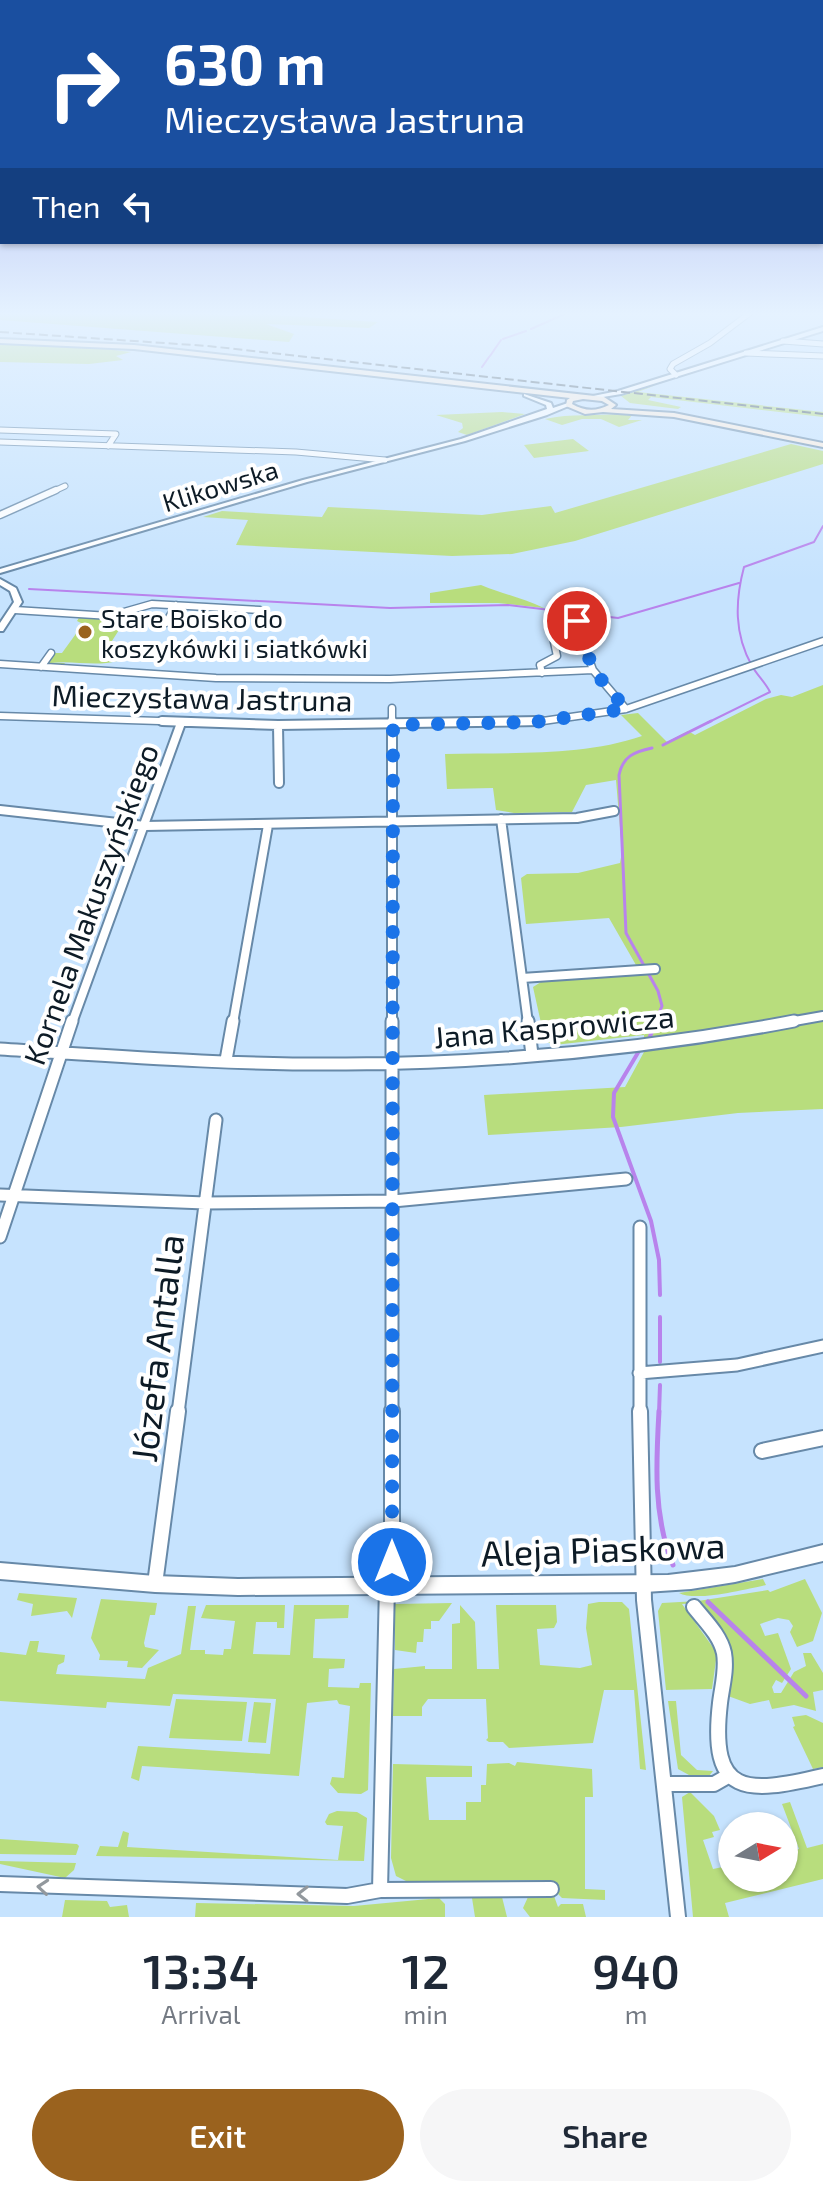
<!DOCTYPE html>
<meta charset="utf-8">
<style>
body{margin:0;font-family:"Exo 2",sans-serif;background:#f6f6f7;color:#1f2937;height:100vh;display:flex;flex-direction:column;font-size:30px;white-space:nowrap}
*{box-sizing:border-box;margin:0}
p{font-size:26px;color:#747a83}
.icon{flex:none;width:44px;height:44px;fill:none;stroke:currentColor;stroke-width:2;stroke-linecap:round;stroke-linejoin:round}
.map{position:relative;height:1917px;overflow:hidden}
.drawer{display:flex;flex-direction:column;background:#fff;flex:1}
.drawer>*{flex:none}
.top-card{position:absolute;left:0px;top:0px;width:824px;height:244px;box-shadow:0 2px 6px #0004;background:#1a4fa0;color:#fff;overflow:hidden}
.needle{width:52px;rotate:80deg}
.controls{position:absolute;left:718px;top:1812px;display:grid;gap:16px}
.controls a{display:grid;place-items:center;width:80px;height:80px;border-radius:50%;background:#fff;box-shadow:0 2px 6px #0004;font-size:40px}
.pin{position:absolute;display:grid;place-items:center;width:68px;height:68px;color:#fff;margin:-34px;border:4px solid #fff;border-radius:50%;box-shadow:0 2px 8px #0007}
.me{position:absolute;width:88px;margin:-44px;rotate:0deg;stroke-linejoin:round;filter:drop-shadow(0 0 6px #0008)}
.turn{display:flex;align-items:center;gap:28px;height:168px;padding:0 32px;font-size:36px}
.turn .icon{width:104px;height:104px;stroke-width:2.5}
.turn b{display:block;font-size:56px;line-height:68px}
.then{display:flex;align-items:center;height:76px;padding:0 32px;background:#0003;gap:16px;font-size:30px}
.eta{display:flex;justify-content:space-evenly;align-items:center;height:136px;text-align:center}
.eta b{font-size:48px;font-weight:600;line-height:56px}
.primary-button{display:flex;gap:16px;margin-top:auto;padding:16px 32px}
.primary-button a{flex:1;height:92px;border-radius:48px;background:#9a621e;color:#fff;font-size:32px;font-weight:600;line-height:92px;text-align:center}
.primary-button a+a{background:#f6f6f7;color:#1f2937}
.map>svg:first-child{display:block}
</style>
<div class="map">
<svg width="823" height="1917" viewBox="0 0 823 1917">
<rect width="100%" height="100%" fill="#c6e3fe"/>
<path fill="#b8dd7d" d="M0 312H178L231 316 260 314 378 322 369 328 266 324 294 334 289 342 0 320Z
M50 344 111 346 114 350 131 352 116 356 123 360 89 364 0 362V345Z
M656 385 638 392 823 412V417L651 397 648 400 681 407 678 409 630 403 621 396Z
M502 412 525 414 467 435 458 432 463 428 462 423 436 415Z
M624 413 633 414 628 420H642L619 427 601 419H582L562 425 545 419C571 413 597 417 624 413Z
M573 439 589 451 534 458 524 445Z
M791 444 823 451V464L575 541 512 554 452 556 236 545 248 520 203 517 222 511 322 517 328 507 482 515 551 506 555 513Z
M481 585C503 594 523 598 544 608L498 603H430V593Z
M131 611 105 652 107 659 117 661C95 667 73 660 51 663H65L63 666 48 664 54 653H62L83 624 77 621 80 616 112 620 115 616Z
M823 685V1109L738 1113 621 1127 488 1135 484 1095 625 1087 644 1052V1035L554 1045 545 1041 533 987 541 982 640 972 609 918 526 924 521 878 527 874 578 873 620 863 622 852 616 780 586 785 572 812 514 813 496 810 493 788 447 789 445 754C509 752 581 757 642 736L621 715 638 713 667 742 688 731 695 735 766 699 781 695 792 697Z
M763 1579 766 1585C746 1589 696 1602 679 1593Z
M805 1579 822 1613 813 1641 797 1647 790 1632 793 1626 789 1620 778 1618 760 1624 765 1636 778 1633 791 1669 782 1683 776 1680 772 1687 774 1693H781L794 1672 806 1666 803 1653H811L823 1673V1690L813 1692 816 1711 794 1705 772 1709 769 1700 750 1704 728 1696C735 1645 729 1643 698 1603L682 1604 717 1653 712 1689 666 1690 658 1611 662 1603 698 1601 768 1590 770 1592Z
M19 1593 77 1598 72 1618 67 1611 31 1616 33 1604 17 1600Z
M101 1599 157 1603 155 1615H150L144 1643 145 1647 159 1650 142 1668 127 1667 128 1661 99 1660 100 1655 91 1638Z
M599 1602H622L629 1609 646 1770 640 1769 634 1690H604L593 1743 509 1748 503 1742H489L486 1740 488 1738 486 1699H428L422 1707V1716H393L394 1669 425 1666V1669H452V1624L460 1623V1605L475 1622 477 1669H499L496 1605H556L557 1622 554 1628 537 1629 540 1665 580 1668 592 1665 586 1628 588 1604Z
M452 1603 439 1621H431V1629H424L423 1642H417L416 1653 395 1650V1604Z
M206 1605H285L284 1628H277V1622H256L253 1654 290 1655 294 1605H349L348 1618 315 1619 313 1658 345 1659 344 1668 329 1669 328 1687 359 1688 360 1683H371L368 1790 361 1794 338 1793 330 1784 332 1777 344 1778 350 1706 339 1704 337 1700 307 1703 299 1776 142 1766 139 1781 131 1778 138 1746 270 1754 276 1699 173 1694 170 1706 107 1702 106 1708 0 1701V1652L26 1655 30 1641H39L37 1652 65 1655 64 1662 58 1665 56 1674 145 1679 148 1668 181 1654 188 1606H196L190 1650H205V1654L223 1655 224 1649H231L235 1621 201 1618Z
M176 1699 247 1702 242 1741 169 1738Z
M668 1701H676L681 1755 697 1770 713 1771 709 1776 689 1775 678 1769Z
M254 1702 271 1703 266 1743 248 1742Z
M806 1715 823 1723V1767L813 1769 793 1727 795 1726 792 1717Z
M517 1762 592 1769 593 1797H585V1889L605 1890V1900L562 1898 554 1890 552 1880 408 1882 396 1876 391 1858 393 1764 472 1766V1777H426L429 1820H466V1802H481V1785H486L487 1764 509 1763 515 1766Z
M690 1792 714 1816 720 1830 712 1832 714 1837 703 1840 713 1869 732 1865V1878H784V1853L799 1849 782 1804 790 1802 807 1848 823 1844V1879L725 1903 729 1917H693L682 1797Z
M337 1811 357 1812 367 1818 364 1861 96 1856 100 1846 118 1847 123 1831 129 1833 127 1847 338 1860 343 1826 327 1825 325 1822 329 1814Z
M0 1839 77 1844 79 1846 76 1855 0 1854Z
M0 1861 76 1863 74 1870 65 1878 0 1864Z
M554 1896 558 1907 561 1904H583L586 1917H530L523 1908 528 1897Z
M502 1897 507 1917H475L472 1898Z
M439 1898 445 1904V1917H195L196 1903 354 1906Z
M65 1900 107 1901 110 1907 127 1905 129 1917H62Z"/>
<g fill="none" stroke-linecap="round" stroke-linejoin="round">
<path stroke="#b883ec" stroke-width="2" d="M531 329 569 312
M503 339 526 331
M490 356 501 340
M482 367 489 357
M29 589 390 608 508 605 618 618 739 583
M707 723 770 692C765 682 757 675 752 666 734 634 735 601 744 567L814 542 823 526"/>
<path stroke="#b883ec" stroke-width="3" d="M663 745 711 721
M652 748C634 752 623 756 619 775L626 933 658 991 662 1006 655 1023"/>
<path stroke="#b883ec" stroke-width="4" d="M649 1039 656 1021
M639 1051 614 1093 613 1117 651 1221 659 1260 660 1295
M660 1317V1362
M659 1413 660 1385"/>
<path stroke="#b883ec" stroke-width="5" d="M659 1411C656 1463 653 1516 673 1565
M708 1602 806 1696"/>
<g stroke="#6789a8" stroke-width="7">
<path id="minor-far4" d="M783 341 823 344
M746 353 823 356
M676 375 670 369 673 364 710 343 751 312
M0 430 116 434 108 446
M0 442 296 452 385 460
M52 492 65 486"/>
</g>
<g stroke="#6789a8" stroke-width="9">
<path id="minor-far3" d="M0 515 56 490
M15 610 110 616 152 604 260 610
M166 623 176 605
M0 664 216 678 390 679 593 670
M41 667 51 653
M542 673 540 665 557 656 549 619 575 620 593 670 626 709
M392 708V723
M0 716 223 723
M430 723 536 722 626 709 823 641"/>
</g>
<g stroke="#6789a8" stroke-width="12">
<path id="minor-far2" d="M162 721 278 725 541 721
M392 721V1023
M278 725 279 783
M0 810 145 826 577 818 614 811
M501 819 528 1023
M522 978 655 969
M72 1023 181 723
M233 1023 268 825
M783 1023 823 1016"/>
</g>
<g stroke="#6789a8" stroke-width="15">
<path id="minor-far1" d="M392 1021V1413
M528 1021 532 1055
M0 1049C115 1056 231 1065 346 1064 496 1063 647 1049 794 1021
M226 1060 233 1021
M0 1195 205 1203 393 1201 626 1179
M0 1237 72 1021
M639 1373 737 1365 823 1346
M178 1413 216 1120
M640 1413V1227"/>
</g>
<g stroke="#6789a8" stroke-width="18">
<path id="minor" d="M640 1411 644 1600 678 1917
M762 1451 823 1438
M155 1584 178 1411
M694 1607C705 1621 720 1635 724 1653 727 1670 722 1686 720 1703 709 1797 746 1794 823 1776
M664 1784H714L728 1776
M0 1884 347 1896 380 1890 551 1889
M380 1890 387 1586 392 1562V1411"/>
</g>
<g stroke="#6789a8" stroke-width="4">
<path id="tertiary" d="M823 327V331L621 394 591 399 588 397 618 391Z
M524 394 551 403 553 408 568 403 571 405 547 415 465 441 307 482 0 573V569L303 480 461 439 547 409 546 405 524 396Z
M0 579 16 588 22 602 3 631H0V623L14 602 10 591 0 585Z
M823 1545V1561L735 1582 691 1589 645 1592 238 1595 155 1592 0 1579V1563L155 1576 238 1579 668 1575 735 1567Z"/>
</g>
<g stroke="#6789a8" stroke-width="4">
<path id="secondary" d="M0 339 134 345 604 397 616 405 611 409 674 413 823 443V447L674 417 603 412 585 414 566 406 567 400 570 398 134 349 0 343ZM583 399 602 401 609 405C596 412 584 411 572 404L573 401Z"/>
</g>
<use href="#minor-far4" stroke="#fff" stroke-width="5"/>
<use href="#minor-far3" stroke="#fff" stroke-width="6"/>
<use href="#minor-far2" stroke="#fff" stroke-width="8"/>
<use href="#minor-far1" stroke="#fff" stroke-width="11"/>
<use href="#minor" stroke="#fff" stroke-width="14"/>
<use href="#tertiary" fill="#fff" fill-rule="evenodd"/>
<use href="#secondary" fill="#feeedf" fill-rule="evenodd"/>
<path stroke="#405261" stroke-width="2" stroke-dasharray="9 4" stroke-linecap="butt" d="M0 332 208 346 823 414"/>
</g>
<defs><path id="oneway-chevron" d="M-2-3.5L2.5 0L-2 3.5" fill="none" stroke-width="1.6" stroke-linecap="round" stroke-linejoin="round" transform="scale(2)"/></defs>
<g stroke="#92989d">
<use href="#oneway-chevron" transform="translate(43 1887) rotate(-175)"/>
<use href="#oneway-chevron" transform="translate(303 1894) rotate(-179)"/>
</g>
<linearGradient id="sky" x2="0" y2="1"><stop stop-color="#95a0ea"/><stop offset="0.54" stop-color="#e5f2ff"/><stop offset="1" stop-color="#e5f2ff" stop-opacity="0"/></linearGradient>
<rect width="823" height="581" fill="url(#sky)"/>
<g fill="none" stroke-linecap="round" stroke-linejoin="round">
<path stroke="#1a73e8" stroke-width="14" stroke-dasharray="0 25.2" d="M392 1562 393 725 536 722 626 709 593 670 577 621"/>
</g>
<circle fill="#9a621e" stroke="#fff" stroke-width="3" cx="85" cy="632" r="8"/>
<g text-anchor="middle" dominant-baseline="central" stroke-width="8" stroke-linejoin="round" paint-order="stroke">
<g font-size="26" fill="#0d1b26" stroke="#fff">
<text transform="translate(220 485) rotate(-17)">Klikowska</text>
</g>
<g font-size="26" fill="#0d1b26" stroke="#fff" text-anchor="start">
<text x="101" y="617">Stare Boisko do<tspan x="101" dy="30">koszykówki i siatkówki</tspan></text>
</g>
<g font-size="30" fill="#0d1b26" stroke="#fff">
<text transform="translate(202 697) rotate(1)">Mieczysława Jastruna</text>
<text transform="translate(90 904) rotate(-70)">Kornela Makuszyńskiego</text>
<text transform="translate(554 1026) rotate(-5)">Jana Kasprowicza</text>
</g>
<g font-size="36" fill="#0d1b26" stroke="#fff">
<text transform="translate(156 1348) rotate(-83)">Józefa Antalla</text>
<text transform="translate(603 1548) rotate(-2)">Aleja Piaskowa</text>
</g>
</g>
</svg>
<div class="controls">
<a><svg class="needle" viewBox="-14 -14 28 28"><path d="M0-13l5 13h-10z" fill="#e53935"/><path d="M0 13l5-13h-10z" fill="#747a83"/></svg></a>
</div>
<div class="pin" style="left:577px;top:621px;background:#d93025"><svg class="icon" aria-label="arrive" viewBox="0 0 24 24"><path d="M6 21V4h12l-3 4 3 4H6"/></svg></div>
<svg class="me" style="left:392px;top:1562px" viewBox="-20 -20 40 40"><circle r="17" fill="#1a73e8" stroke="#fff" stroke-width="3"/><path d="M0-11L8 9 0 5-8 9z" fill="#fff"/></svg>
<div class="top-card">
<div class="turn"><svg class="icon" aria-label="right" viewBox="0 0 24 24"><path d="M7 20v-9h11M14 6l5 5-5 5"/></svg><div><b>630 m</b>Mieczysława Jastruna</div></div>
<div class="then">Then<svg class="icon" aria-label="left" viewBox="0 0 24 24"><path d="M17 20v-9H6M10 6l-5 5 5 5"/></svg></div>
</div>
</div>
<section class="drawer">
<div class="eta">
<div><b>13:34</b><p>Arrival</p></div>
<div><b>12</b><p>min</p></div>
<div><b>940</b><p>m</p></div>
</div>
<div class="primary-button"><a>Exit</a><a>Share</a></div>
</section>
